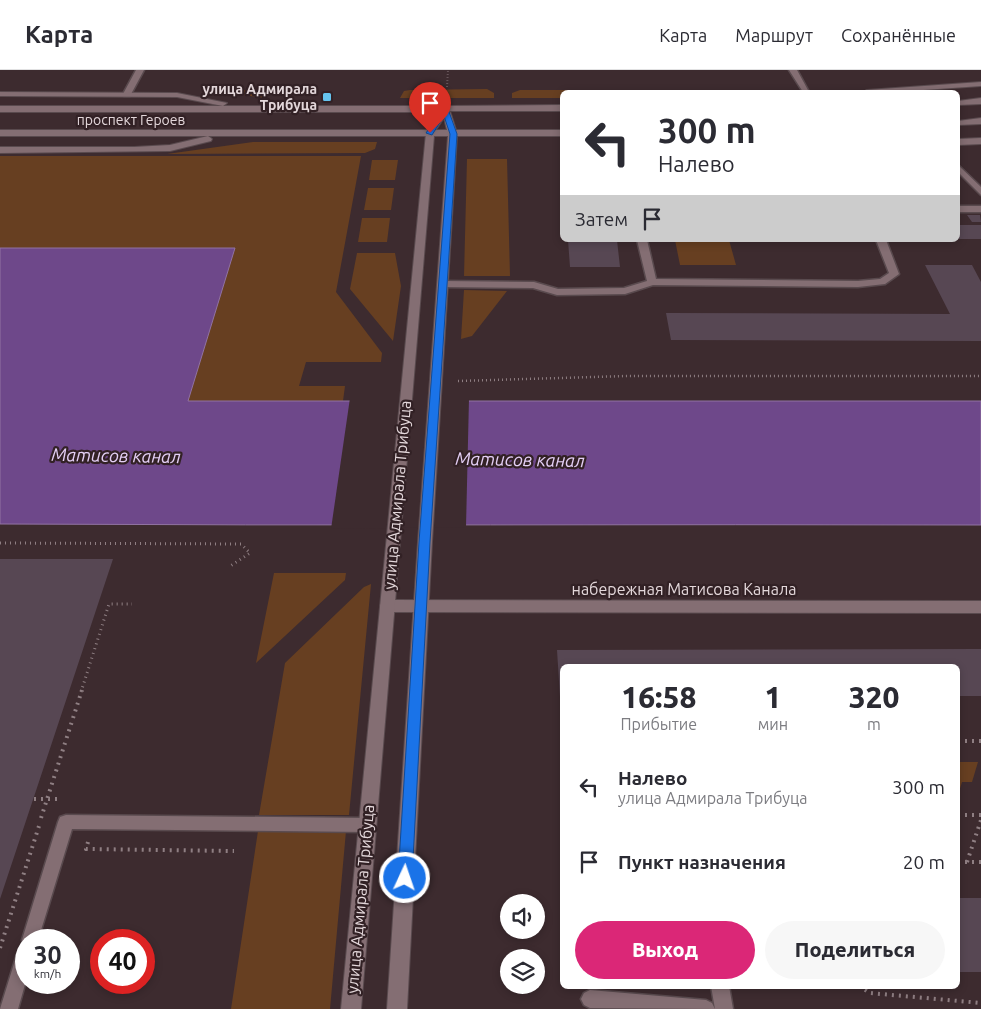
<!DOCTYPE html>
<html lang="ru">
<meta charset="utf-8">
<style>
body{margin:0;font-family:Ubuntu,sans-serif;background:#f7f7f7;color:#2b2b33;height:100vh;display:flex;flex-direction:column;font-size:19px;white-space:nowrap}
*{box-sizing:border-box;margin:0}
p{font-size:16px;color:#7c7c81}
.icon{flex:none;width:28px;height:28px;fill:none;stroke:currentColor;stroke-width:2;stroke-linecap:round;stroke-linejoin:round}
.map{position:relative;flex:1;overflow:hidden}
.details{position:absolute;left:560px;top:594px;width:400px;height:325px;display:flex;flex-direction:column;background:#fff;border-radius:8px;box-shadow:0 2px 8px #0003}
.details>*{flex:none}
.banner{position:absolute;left:560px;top:20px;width:400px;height:152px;border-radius:8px;box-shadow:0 2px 8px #0003;background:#fff;color:#2b2b33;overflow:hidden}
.tools{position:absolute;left:500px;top:824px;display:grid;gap:10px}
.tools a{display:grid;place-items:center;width:45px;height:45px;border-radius:50%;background:#fff;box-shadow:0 2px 8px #0003;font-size:25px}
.speed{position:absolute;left:15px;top:859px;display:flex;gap:10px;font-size:25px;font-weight:700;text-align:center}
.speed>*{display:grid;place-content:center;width:65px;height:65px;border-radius:50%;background:#fff;box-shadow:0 2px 8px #0003;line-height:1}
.speed small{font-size:12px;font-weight:400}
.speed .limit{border:8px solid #d22;background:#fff;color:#111}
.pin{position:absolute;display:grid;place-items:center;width:42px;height:42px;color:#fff;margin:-51px -21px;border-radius:50% 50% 50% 0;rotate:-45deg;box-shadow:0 0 5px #0007}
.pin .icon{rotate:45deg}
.me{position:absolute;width:55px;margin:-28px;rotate:3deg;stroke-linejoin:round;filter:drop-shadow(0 0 4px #0008)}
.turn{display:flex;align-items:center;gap:18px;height:105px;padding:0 15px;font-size:22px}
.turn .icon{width:65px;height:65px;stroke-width:2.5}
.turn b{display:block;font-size:35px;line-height:42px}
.then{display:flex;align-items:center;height:48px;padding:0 15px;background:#0003;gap:10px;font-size:19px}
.eta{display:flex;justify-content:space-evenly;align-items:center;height:85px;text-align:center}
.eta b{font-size:30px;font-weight:800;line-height:35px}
.cta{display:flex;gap:10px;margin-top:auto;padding:10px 15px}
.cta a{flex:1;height:58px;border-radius:30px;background:#db2777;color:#fff;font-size:20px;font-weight:800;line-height:58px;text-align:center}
.cta a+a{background:#f7f7f7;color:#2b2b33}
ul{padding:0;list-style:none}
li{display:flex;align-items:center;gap:15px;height:75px;padding:0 15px}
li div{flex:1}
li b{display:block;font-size:19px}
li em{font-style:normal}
header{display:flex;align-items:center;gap:30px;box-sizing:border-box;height:70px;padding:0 25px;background:#fff;border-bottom:1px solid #e1e1e2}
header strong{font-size:24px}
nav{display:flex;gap:28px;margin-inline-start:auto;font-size:18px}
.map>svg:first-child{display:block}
</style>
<header>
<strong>Карта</strong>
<nav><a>Карта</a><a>Маршрут</a><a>Сохранённые</a></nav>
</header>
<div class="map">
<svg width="981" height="939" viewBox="0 0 981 939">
<rect width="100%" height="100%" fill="#3d2b2f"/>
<path fill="#673f21" d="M487 19 494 23V28H400L404 21 410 20Z
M205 20H258L265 22V28Z
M520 20H694L680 22H562V28H512V23Z
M253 72H377L375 79 365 83 167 84Z
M0 86H361L336 222 382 283 381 292H306L299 316H345L343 331H187L234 178H0Z
M467 89H507L510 206H464Z
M372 90H398L395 110H369Z
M368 118H394L391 140H364Z
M362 148H390L387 172H358Z
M675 170H729L736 195H680Z
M357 183H395L401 216 393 271 350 219Z
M464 220 507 221 472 266 461 269Z
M274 503H346L345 510 256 593Z
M371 514 349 745H259L285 593 364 517Z
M958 692H978L972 712H962L958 725Z
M258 761H346L330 939H231Z"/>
<path fill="#6e488a" stroke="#9173a2" d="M0 178H235L188 331H981V455C654 454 327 456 0 454Z"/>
<path fill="#3d2b2f" d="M350 328H469L466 457 331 459Z"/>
<path fill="#574753" d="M967 145H980L981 152H972Z
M958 155H981V169H958Z
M568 170H617L620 197H570Z
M925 195H972L981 212V271L671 270 666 243 950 244Z
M0 489H113L0 829Z
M981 579V626H958V596H562L561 643 557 580Z
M958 828H981V902H958Z"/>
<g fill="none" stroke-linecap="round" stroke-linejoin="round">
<g stroke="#594a4e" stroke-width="3">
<path id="service" d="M136 0H144L130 26H124L123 24Z
M789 0H797L809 22H803Z
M958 95 981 117V125L958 102Z
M958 136H981V142H958Z
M637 170H647L656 209 858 211 880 209 889 203 876 170H886L899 204 885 214 858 217 653 215 625 224 557 225 533 218 443 217 438 214 443 211 534 212 558 219 624 218 647 211Z
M66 745 367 748 373 750 375 755 373 760 367 762 72 759 38 870H26V911L18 939H0L17 884 20 878 24 876 22 870 58 752 60 747Z
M711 916H729L733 939H715Z
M590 920 706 930 712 933 715 939 590 938 584 935 581 929 584 923Z"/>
</g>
<g stroke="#594a4e" stroke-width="2">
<path id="minor" d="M981 12V16L895 22H863L867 20Z
M0 22 177 23 227 33 223 36 177 27 0 26Z
M0 36H445L449 39 445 42H0Z
M0 60H430L434 63 430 66H0Z
M208 66 212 69 211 71 170 81 0 83V77H134L170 75Z
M981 68V74L958 75V69Z
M387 530 981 531V543L387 542 382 540 380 536 382 532Z"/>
</g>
<g stroke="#594a4e" stroke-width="2">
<path id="tertiary" d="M981 28V34L958 35V31Z
M445 36 562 35V41H450L456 60H562V66H457L432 472 407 939H387L418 472 448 66H434L361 939H341L426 63 442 37ZM444 48 447 60H436Z
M981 48V54L958 55V51Z"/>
</g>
<path stroke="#8f7f83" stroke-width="2" stroke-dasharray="0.5 2.5" stroke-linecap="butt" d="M447 17 448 0"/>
<path stroke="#8f7f83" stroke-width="2.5" stroke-dasharray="1 3" stroke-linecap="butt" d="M458 311 627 306H981"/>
<path stroke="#8f7f83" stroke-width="3" stroke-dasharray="1 4" stroke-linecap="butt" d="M0 473 241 474 250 483 229 497
M81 622 109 534H132"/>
<path stroke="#8f7f83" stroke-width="4" stroke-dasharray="2 5" stroke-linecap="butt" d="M958 671H981
M34 729H62
M958 745H981
M41 748 82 620
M88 772 86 779 234 781
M958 792H981
M967 792 981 750
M0 878 39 756
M859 916 870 923 981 933"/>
<use href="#service" fill="#846e73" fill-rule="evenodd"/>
<use href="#minor" fill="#846e73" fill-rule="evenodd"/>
<use href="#tertiary" fill="#846e73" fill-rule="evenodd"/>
</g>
<path fill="#1a73e8" stroke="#114b97" d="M444 37 448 39 457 64 430 472 412 808 410 813 405 815 400 813 398 808 419 472 450 64 444 46 432 65 426 63Z"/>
<rect fill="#66c4ef" stroke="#322125" stroke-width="2" x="322" y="22" width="10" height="10" rx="2.5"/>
<g text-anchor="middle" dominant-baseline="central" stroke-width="4.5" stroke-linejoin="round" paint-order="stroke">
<g font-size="14" font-weight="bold" fill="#e3d7da" stroke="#322125" text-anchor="end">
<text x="317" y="19">улица Адмирала<tspan x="317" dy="16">Трибуца</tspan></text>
</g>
<g font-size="14" fill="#e3d7da" stroke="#322125">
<text x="131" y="50">проспект Героев</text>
</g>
<g font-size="16" fill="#e3d7da" stroke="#322125">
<text transform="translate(397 425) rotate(-85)">улица Адмирала Трибуца</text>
<text x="684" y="519">набережная Матисова Канала</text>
<text transform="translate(360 829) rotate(-85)">улица Адмирала Трибуца</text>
</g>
<g font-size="18" font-style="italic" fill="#e4cff5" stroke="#322125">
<text transform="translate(116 385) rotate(1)">Матисов канал</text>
<text transform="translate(520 389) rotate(1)">Матисов канал</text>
</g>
</g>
</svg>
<div class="tools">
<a><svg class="icon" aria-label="sound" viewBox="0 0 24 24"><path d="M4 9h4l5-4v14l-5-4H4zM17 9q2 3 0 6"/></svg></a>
<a><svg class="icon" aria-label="layers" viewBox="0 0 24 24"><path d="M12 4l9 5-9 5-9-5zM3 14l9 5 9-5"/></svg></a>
</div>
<div class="speed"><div>30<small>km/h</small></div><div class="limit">40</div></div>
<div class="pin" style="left:430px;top:63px;background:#d93025"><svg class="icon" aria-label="arrive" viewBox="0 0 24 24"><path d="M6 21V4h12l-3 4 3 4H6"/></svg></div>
<svg class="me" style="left:405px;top:808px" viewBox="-20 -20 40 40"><circle r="17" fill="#1a73e8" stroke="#fff" stroke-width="3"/><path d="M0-11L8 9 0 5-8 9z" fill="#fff"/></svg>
<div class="banner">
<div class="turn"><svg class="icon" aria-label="left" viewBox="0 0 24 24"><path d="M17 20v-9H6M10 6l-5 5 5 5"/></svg><div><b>300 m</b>Налево</div></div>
<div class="then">Затем<svg class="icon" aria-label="arrive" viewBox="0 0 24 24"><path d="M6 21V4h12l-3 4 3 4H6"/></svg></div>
</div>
<section class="details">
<div class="eta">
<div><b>16:58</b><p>Прибытие</p></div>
<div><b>1</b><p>мин</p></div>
<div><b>320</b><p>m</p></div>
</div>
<ul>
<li><svg class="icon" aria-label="left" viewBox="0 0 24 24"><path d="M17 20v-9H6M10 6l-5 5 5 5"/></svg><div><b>Налево</b><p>улица Адмирала Трибуца</p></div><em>300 m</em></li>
<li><svg class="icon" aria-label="arrive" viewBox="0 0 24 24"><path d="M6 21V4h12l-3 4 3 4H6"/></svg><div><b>Пункт назначения</b></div><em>20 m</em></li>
</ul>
<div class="cta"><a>Выход</a><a>Поделиться</a></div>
</section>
</div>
